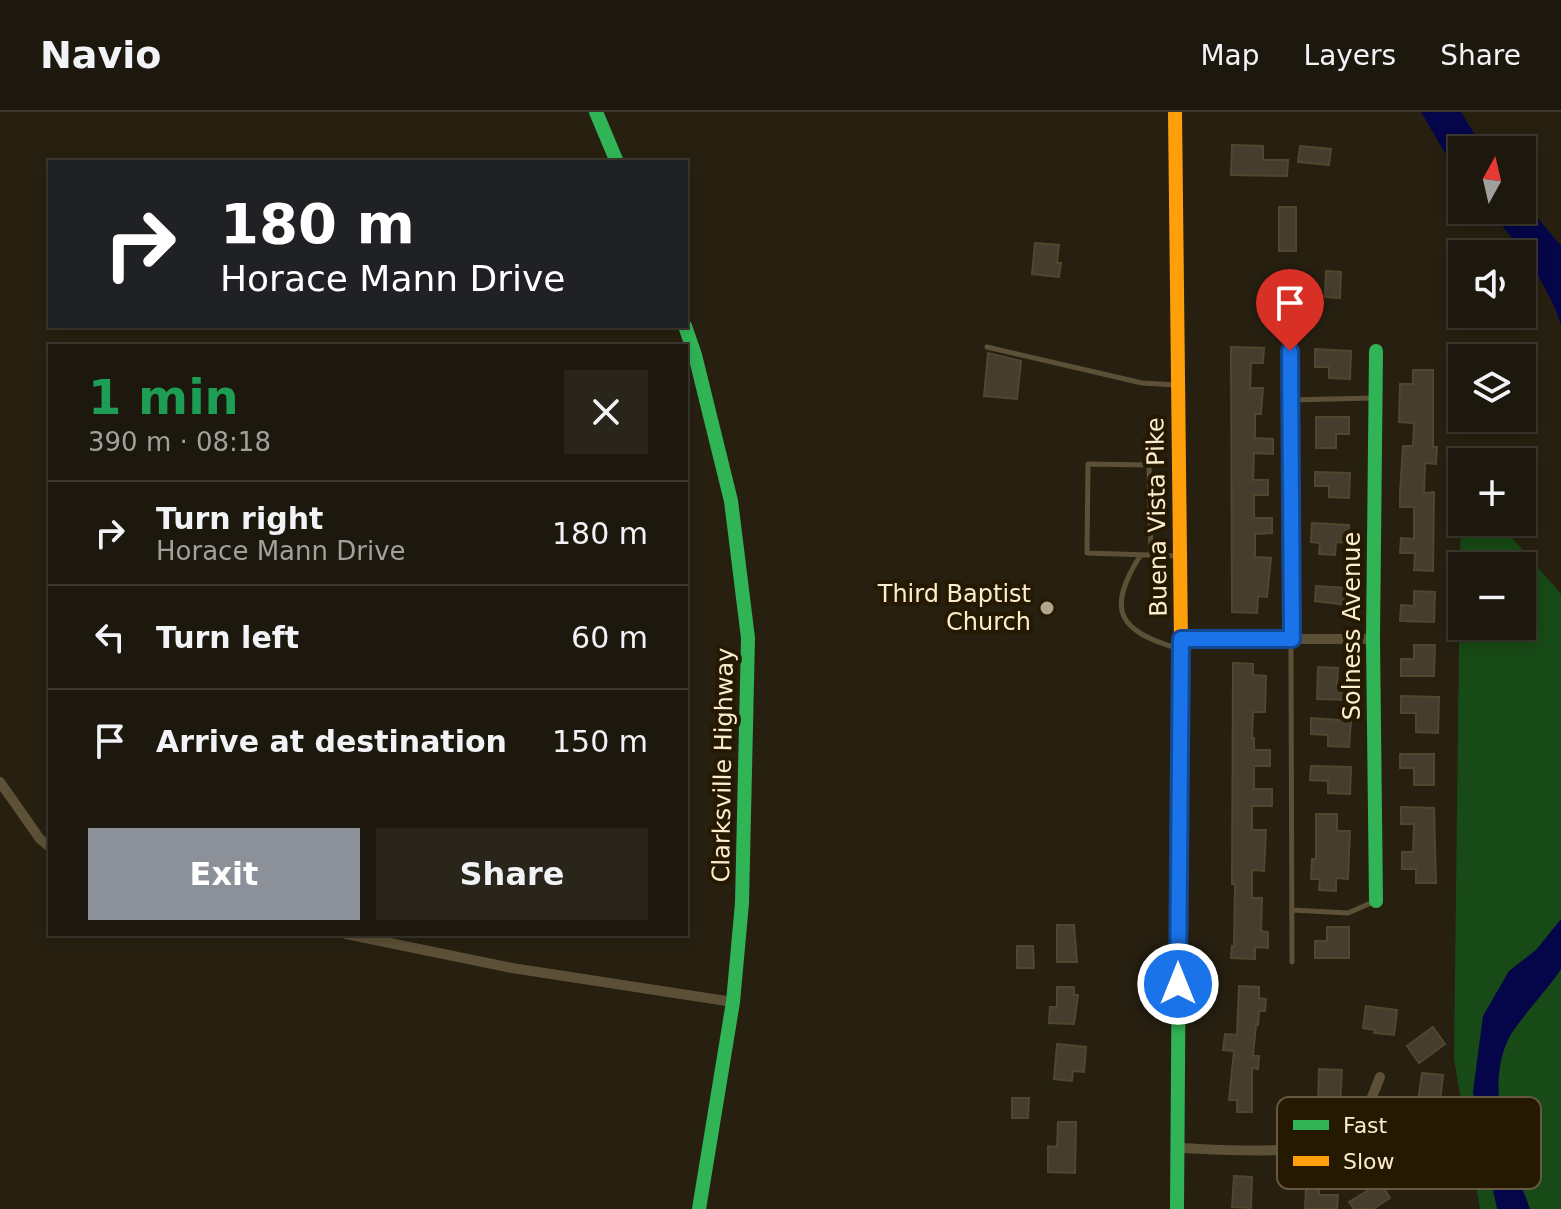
<!DOCTYPE html>
<meta charset="utf-8">
<style>
body{margin:0;font-family:"DejaVu Sans",sans-serif;background:#2a251b;color:#f1f3f6;height:100vh;display:flex;flex-direction:column;font-size:30px;white-space:nowrap}
*{box-sizing:border-box;margin:0}
p{font-size:26px;color:#a0a09d}
.icon{flex:none;width:44px;height:44px;fill:none;stroke:currentColor;stroke-width:2;stroke-linecap:round;stroke-linejoin:round}
.map{position:relative;flex:1;overflow:hidden}
.sheet{position:absolute;left:48px;top:232px;width:640px;height:592px;display:flex;flex-direction:column;background:#1d180d;border-radius:0px;box-shadow:0 4px 12px #0003,0 0 0 2px #3b372e}
.sheet>*{flex:none}
.hud{position:absolute;left:48px;top:48px;width:640px;height:168px;border-radius:0px;box-shadow:0 4px 12px #0003,0 0 0 2px #3b372e;background:#202124;color:#fff;overflow:hidden}
.needle{width:52px;rotate:8deg}
.controls{position:absolute;left:1448px;top:24px;display:grid;gap:16px}
.controls a{display:grid;place-items:center;width:88px;height:88px;border-radius:0px;background:#1d180d;box-shadow:0 4px 12px #0003,0 0 0 2px #3b372e;font-size:40px}
.pin{position:absolute;display:grid;place-items:center;width:68px;height:68px;color:#fff;margin:-82px -34px;border-radius:50% 50% 50% 0;rotate:-45deg;box-shadow:0 0 8px #0007}
.pin .icon{rotate:45deg}
.me{position:absolute;width:88px;margin:-44px;rotate:0deg;stroke-linejoin:round;filter:drop-shadow(0 0 6px #0008)}
.turn{display:flex;align-items:center;gap:28px;height:168px;padding:0 40px;font-size:36px}
.turn .icon{width:104px;height:104px;stroke-width:2.5}
.turn b{display:block;font-size:56px;line-height:68px}
.round{display:grid;place-items:center;flex:none;width:84px;height:84px;border-radius:0px;background:#2a251b}
.headline{display:flex;align-items:center;justify-content:space-between;height:136px;padding:0 40px}
h1{font-size:48px;font-weight:600;line-height:60px;color:#1e9e55}
.primary-button{display:flex;gap:16px;margin-top:auto;padding:16px 40px}
.primary-button a{flex:1;height:92px;border-radius:0px;background:#8c9099;color:#fff;font-size:32px;font-weight:600;line-height:92px;text-align:center}
.primary-button a+a{background:#2a251b;color:#f1f3f6}
ul{padding:0;list-style:none}
li{display:flex;align-items:center;gap:24px;height:104px;padding:0 40px;border-top:2px solid #3b372e}
li div{flex:1}
li b{display:block;font-size:30px}
li em{font-style:normal}
header{display:flex;align-items:center;gap:48px;box-sizing:border-box;height:112px;padding:0 40px;background:#1d180d;border-bottom:2px solid #3b372e}
header strong{font-size:38px}
nav{display:flex;gap:44px;margin-inline-start:auto;font-size:28px}
.map>svg:first-child{display:block}
</style>
<header>
<strong>Navio</strong>
<nav><a>Map</a><a>Layers</a><a>Share</a></nav>
</header>
<div class="map">
<svg width="1561" height="1097" viewBox="0 0 1561 1097">
<rect width="100%" height="100%" fill="#272011"/>
<path fill="#174a16" fill-rule="evenodd" d="M1461 369 1462 410H1498L1561 482V1097H1480L1454 947ZM1462 454H1522V514H1462Z"/>
<path fill="#040649" d="M1421 0H1461L1484 38H1462V70Z
M1522 87 1561 134V213C1550 176 1515 126 1488 98H1522Z
M1561 807C1561 822 1561 841 1561 856 1560 863 1518 909 1510 924 1482 977 1511 1046 1530 1097H1497L1473 980 1483 904 1509 859 1536 838Z"/>
<path fill="#453d2e" stroke="#51472e" stroke-width="2" d="M1232 33 1263 34V48H1288L1287 64 1231 63Z
M1300 34 1331 37 1329 53 1298 50Z
M1279 95H1296V139H1279Z
M1035 131 1059 133 1057 151H1061L1059 165 1032 162Z
M1326 159 1341 160 1340 186 1325 185Z
M1304 166 1305 197 1299 196V204L1277 205 1280 167Z
M1231 235 1264 236 1263 251H1251L1250 276H1263L1261 302H1255V326L1273 327V342L1254 341 1253 368H1268V383H1254V406H1272V421L1255 422V445L1271 446 1267 485 1258 484 1257 501 1232 500Z
M1315 237 1351 239 1350 267 1329 266V255H1315Z
M988 241 1021 249 1017 287 984 284Z
M1413 258H1433V335H1437L1436 352 1425 351 1424 381 1434 380 1433 459 1414 458 1415 441H1400L1401 426 1414 427V395H1400V381L1403 334H1413L1414 311 1399 310 1400 272H1413Z
M1316 305H1349V322H1336V336H1316Z
M1315 360 1350 361 1349 386 1329 385V374H1315Z
M1312 411 1349 413 1348 431 1336 430 1335 443 1319 442 1320 431 1311 430Z
M1316 474 1348 476 1347 493 1315 489Z
M1414 479 1435 480 1434 510 1400 509 1401 493 1414 494Z
M1414 533H1435L1434 564H1401V547H1414Z
M1233 551 1253 552V563L1266 564 1265 600H1253L1252 626H1254V638H1270V654H1254V677H1272V694H1252V718H1266L1264 759 1252 758V786H1262L1261 819 1268 820V836L1255 835V847L1231 846 1232 834H1234L1235 772H1232Z
M1318 555 1338 556 1337 573H1351L1350 588 1317 587Z
M1401 584 1439 585 1438 621 1416 620V601H1401Z
M1311 606 1351 609 1349 635 1328 634V623L1311 622Z
M1400 642H1434V673H1414V656H1400Z
M1311 654 1351 655 1350 682 1328 681V669L1310 668Z
M1401 695 1434 696 1436 771H1416V757H1402V740H1413L1414 712H1401Z
M1316 702H1337V719H1350L1348 767 1336 766V779L1319 778 1320 767H1311L1312 747H1316Z
M1057 813H1074L1077 850H1057Z
M1327 815H1349V846H1315V829H1327Z
M1017 834H1033L1034 856H1017Z
M1239 874 1259 875V886L1266 887 1265 899H1259L1258 913H1256L1253 944H1259L1258 957 1252 956V1000H1237V988H1229L1234 939 1223 938 1225 922 1237 923Z
M1057 875H1074V883H1078L1074 912 1049 911 1050 895H1057Z
M1366 894 1397 898 1394 923 1374 921 1375 918 1363 916Z
M1433 915 1445 932 1419 951 1407 934Z
M1057 932 1086 935 1084 960 1073 959 1072 969 1054 967Z
M1319 957 1342 958 1340 993 1318 992Z
M1422 961 1443 963 1438 1008 1430 1027 1408 1019 1418 990Z
M1012 986H1029L1028 1006H1012Z
M1058 1010H1076L1075 1061 1048 1060V1034L1057 1035Z
M1372 1057 1390 1086 1373 1097H1354L1349 1090 1367 1079 1358 1065Z
M1234 1064 1252 1065 1251 1096 1232 1095Z
M1306 1075H1319V1083H1338L1337 1097H1305Z"/>
<g fill="none" stroke-linecap="round" stroke-linejoin="round">
<path stroke="#5c5137" stroke-width="5" d="M987 235 1142 271 1177 273
M1290 239 1292 850
M1290 288 1373 286
M1151 443 1149 353 1088 352 1087 441 1179 444
M1140 444C1106 498 1118 519 1177 536
M1292 798 1348 801 1373 790"/>
<path stroke="#5c5137" stroke-width="10" d="M1181 527H1373
M0 670 40 727 50 735
M346 822 512 856 733 890
M1177 1036C1218 1037 1331 1048 1357 1015 1366 1004 1374 979 1380 965"/>
<path stroke="#30b455" stroke-width="14" d="M596 0 617 50
M685 214 695 243 731 389 748 526 742 791 733 890 699 1097
M1376 239 1373 527 1376 789
M1177 1097 1181 531"/>
<path stroke="#ff9f0a" stroke-width="14" d="M1175 0 1181 531"/>
</g>
<g fill="none" stroke-linecap="round" stroke-linejoin="round">
<g stroke="#114b97" stroke-width="20">
<path id="route" d="M1178 872 1181 527H1292L1290 239"/>
</g>
<use href="#route" stroke="#1a73e8" stroke-width="14"/>
</g>
<circle fill="#b2a58c" stroke="#251901" stroke-width="3" cx="1047" cy="496" r="8"/>
<g text-anchor="middle" dominant-baseline="central" stroke-width="8" stroke-linejoin="round" paint-order="stroke">
<g font-size="24" fill="#fdedcf" stroke="#251901">
<text transform="translate(1157 405) rotate(-91)">Buena Vista Pike</text>
<text transform="translate(1352 514) rotate(-90)">Solness Avenue</text>
<text transform="translate(723 653) rotate(-89)">Clarksville Highway</text>
</g>
<g font-size="24" fill="#fdedcf" stroke="#251901" text-anchor="end">
<text x="1031" y="482">Third Baptist<tspan x="1031" dy="28">Church</tspan></text>
</g>
</g>
<rect x="1277" y="985" width="264" height="92" rx="12" fill="#251901" stroke="#66593f" stroke-width="2"/>
<rect x="1293" y="1008" width="36" height="10" fill="#30b455"/>
<rect x="1293" y="1044" width="36" height="10" fill="#ff9f0a"/>
<g font-size="22" fill="#fdedcf">
<text x="1343" y="1021">Fast</text>
<text x="1343" y="1057">Slow</text>
</g>
</svg>
<div class="controls">
<a><svg class="needle" viewBox="-14 -14 28 28"><path d="M0-13l5 13h-10z" fill="#e53935"/><path d="M0 13l5-13h-10z" fill="#a0a09d"/></svg></a>
<a><svg class="icon" aria-label="sound" viewBox="0 0 24 24"><path d="M4 9h4l5-4v14l-5-4H4zM17 9q2 3 0 6"/></svg></a>
<a><svg class="icon" aria-label="layers" viewBox="0 0 24 24"><path d="M12 4l9 5-9 5-9-5zM3 14l9 5 9-5"/></svg></a>
<a>+</a>
<a>−</a>
</div>
<div class="pin" style="left:1290px;top:239px;background:#d93025"><svg class="icon" aria-label="arrive" viewBox="0 0 24 24"><path d="M6 21V4h12l-3 4 3 4H6"/></svg></div>
<svg class="me" style="left:1178px;top:872px" viewBox="-20 -20 40 40"><circle r="17" fill="#1a73e8" stroke="#fff" stroke-width="3"/><path d="M0-11L8 9 0 5-8 9z" fill="#fff"/></svg>
<div class="hud">
<div class="turn"><svg class="icon" aria-label="right" viewBox="0 0 24 24"><path d="M7 20v-9h11M14 6l5 5-5 5"/></svg><div><b>180 m</b>Horace Mann Drive</div></div>
</div>
<section class="sheet">
<div class="headline"><div><h1>1 min</h1><p>390 m · 08:18</p></div><a class="round"><svg class="icon" aria-label="close" viewBox="0 0 24 24"><path d="M6 6l12 12M18 6L6 18"/></svg></a></div>
<ul>
<li><svg class="icon" aria-label="right" viewBox="0 0 24 24"><path d="M7 20v-9h11M14 6l5 5-5 5"/></svg><div><b>Turn right</b><p>Horace Mann Drive</p></div><em>180 m</em></li>
<li><svg class="icon" aria-label="left" viewBox="0 0 24 24"><path d="M17 20v-9H6M10 6l-5 5 5 5"/></svg><div><b>Turn left</b></div><em>60 m</em></li>
<li><svg class="icon" aria-label="arrive" viewBox="0 0 24 24"><path d="M6 21V4h12l-3 4 3 4H6"/></svg><div><b>Arrive at destination</b></div><em>150 m</em></li>
</ul>
<div class="primary-button"><a>Exit</a><a>Share</a></div>
</section>
</div>
